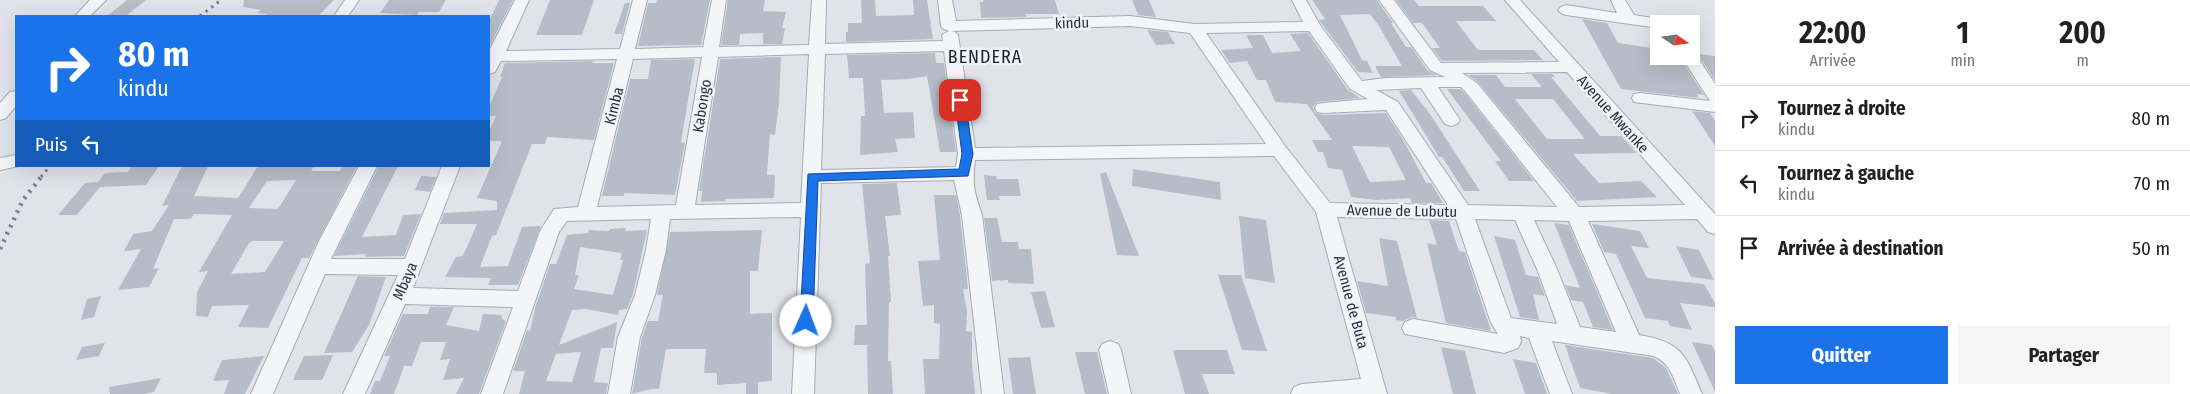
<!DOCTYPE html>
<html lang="fr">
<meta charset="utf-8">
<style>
body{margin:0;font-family:"Fira Sans Condensed",sans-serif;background:#f6f6f6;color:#202124;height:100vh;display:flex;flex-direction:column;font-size:19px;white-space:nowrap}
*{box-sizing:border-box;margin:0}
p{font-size:16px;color:#757577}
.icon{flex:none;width:28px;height:28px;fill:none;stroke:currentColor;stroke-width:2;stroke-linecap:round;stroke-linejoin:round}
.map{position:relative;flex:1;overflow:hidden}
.side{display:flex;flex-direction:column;background:#fff;width:475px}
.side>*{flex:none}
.top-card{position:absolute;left:15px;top:15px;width:475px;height:152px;border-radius:0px;box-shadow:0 5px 20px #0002;background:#1a73e8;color:#fff;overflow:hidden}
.needle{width:32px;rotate:103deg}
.buttons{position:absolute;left:1650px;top:15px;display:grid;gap:10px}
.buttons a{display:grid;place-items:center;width:50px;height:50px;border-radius:0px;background:#fff;box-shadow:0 5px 20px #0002;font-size:25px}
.pin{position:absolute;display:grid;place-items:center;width:42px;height:42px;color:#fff;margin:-21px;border-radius:10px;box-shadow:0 2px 8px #0006}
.me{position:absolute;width:55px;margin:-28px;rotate:2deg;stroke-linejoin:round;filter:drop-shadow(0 0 4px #0008)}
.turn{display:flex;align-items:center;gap:18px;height:105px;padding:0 20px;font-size:22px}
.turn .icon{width:65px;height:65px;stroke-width:2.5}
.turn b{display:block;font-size:35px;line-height:42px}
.then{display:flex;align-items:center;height:48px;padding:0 20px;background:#0003;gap:10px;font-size:19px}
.eta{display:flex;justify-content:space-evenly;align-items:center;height:85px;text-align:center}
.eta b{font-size:30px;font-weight:700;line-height:35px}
.action{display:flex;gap:10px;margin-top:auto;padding:10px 20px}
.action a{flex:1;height:58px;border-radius:0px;background:#1a73e8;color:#fff;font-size:20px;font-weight:700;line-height:58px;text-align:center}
.action a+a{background:#f6f6f6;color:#202124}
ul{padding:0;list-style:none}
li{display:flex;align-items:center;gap:15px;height:65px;padding:0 20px;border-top:1px solid #e0e0e0}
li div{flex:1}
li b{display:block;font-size:19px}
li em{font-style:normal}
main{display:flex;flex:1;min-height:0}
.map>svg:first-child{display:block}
</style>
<main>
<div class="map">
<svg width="1715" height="394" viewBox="0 0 1715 394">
<rect width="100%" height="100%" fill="#e0e4ea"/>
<path fill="#b7bdc8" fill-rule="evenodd" d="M127 0H146L126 16H107Z
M244 0H334L318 16H264L267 14 257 13 261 10 243 7Z
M389 0H446L439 12H419L417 15 380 13Z
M499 0H513L489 47V21Z
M550 0H594L582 35H536Z
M657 0H710L701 45 638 46 648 3H656Z
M728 0H765L763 11 786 12 782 28H785L782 44H763V33L740 34 739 45H721Z
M861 0H875L876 16 914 15 913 0H927L933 39 846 42V32H848V23H862Z
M983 0H1055L1059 14H1026V17L981 18 980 2H984Z
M1132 0H1149L1156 17 1138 15Z
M1312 0H1377L1393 23H1391L1406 47H1411L1428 71 1437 75 1381 77 1375 66H1402L1379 26 1370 14 1340 15 1362 60 1367 61 1373 73 1358 72 1319 20 1325 19Z
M1396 0H1414L1419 6H1483L1496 21H1456L1478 50H1534L1543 60 1442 61 1432 48H1440L1422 23H1413Z
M625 3H630L622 34H614Z
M1582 19 1607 23 1618 43 1659 49V56H1679L1704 95 1697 94 1699 98 1621 89Z
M1147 30 1168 32 1175 44 1156 45Z
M1308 33 1348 90 1360 98 1317 102 1313 107 1315 113 1323 115 1386 113 1405 143 1426 183H1431L1443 203H1412L1410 198 1377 200 1351 197 1342 170 1328 168 1323 152H1318L1312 140H1332L1307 104 1275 102 1266 80H1257L1247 61 1230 63 1221 50 1253 48 1246 35H1263L1272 53 1301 51 1290 34ZM1352 146 1389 147 1406 180 1370 182Z
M935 53 936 63H944L956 152H940L927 76 910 79 881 80 884 113 913 112 915 138 895 139 898 152 860 155 861 116H865L863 78H849L847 55Z
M1698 54 1715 56V81Z
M781 57 779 103 775 135 770 134 767 175H775L774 198 725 199V201L701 202 702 191H699L720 59Z
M695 59 681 142 685 143 675 195 624 193V196H602L630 79H648L651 60Z
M593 61 592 63H614L594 140 547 137 545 144H532L496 235 492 236 480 267 508 266 522 227 541 226 518 285H488L491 278 445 277 456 257 463 256 477 224H440L444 213 497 210V201L477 198 502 141H489V132L496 116H489V107L502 77H500L505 63Z
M1531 74H1552L1555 77H1551L1600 136H1621L1636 153 1573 154 1599 183 1641 181 1657 197 1577 201 1478 82 1468 75H1496L1505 87H1542ZM1515 99H1553L1585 139H1547Z
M1447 89H1460L1464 92 1534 181H1509L1495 161H1501Z
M1411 90 1430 114 1480 191H1464L1442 157H1439L1399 91Z
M1692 111 1710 113 1715 121V146Z
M132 166H159L146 185 100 187 77 215H58L85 183 98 182 105 173 128 172Z
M182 166H208L194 196 238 198 258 166H314L311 171H340L342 166H357L309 258H302L268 328 238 327 249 305 212 306 208 317 196 316 197 292 208 271 199 272 232 215 194 214 191 219H174L153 269 159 268 149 287 118 290 141 249 124 251 133 234 152 231 169 205 162 206ZM296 180 278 209 249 208 267 181ZM253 241H284L265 272 231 274 249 243Z
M379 166H398L362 237 396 235 403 215 421 214 404 256 365 257 366 254 334 256Z
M1133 169 1220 182 1221 200 1132 186Z
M1106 172 1139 256 1117 255 1100 174Z
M984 175 996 176 997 179H1018L1021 196H999L1000 200H987Z
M421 176 436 177 430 192 415 190Z
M897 183 901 215 885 216 890 256H888L891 302H889L888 361H891L893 394H868L867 345H854L855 325H867L865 264 870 263 862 184Z
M934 195H956L960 215 968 289H963L967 312 966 331 972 332V363L975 394H925L923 359H939L940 324 934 323V305L923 306 918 261 940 260Z
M1239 216 1266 220 1275 283 1245 278Z
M984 218H997L1002 242H1018L1019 249H1031L1034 284 1008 283V280L992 281Z
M1429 220 1449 221 1459 251 1465 252 1491 331 1446 323 1427 243 1437 245Z
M1554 223 1568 225V223L1613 330 1593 327 1583 302 1571 300 1565 285 1580 288Z
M1592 224 1640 231 1649 248 1631 246 1647 278 1704 284 1715 303V307L1680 303 1692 330 1670 326 1668 321 1645 318 1616 254 1604 252Z
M626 228 625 231 647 230 633 294 627 309 619 310 618 315 586 309 572 310 559 345 617 322 613 348H601L594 382 608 383 606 394H519L525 371H513L527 330 530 331 535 308 550 264H556L567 235 588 233 589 230 609 231 610 229ZM580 247 622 253 620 260H623L613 295 574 289 579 275H575ZM581 352 572 382 546 381 556 354Z
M762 230 758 271H750V314L772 313V381L758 382V394H746V383L717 385V373H704L706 349H666L659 389H651L632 394 642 337 648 321H658L663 295H657L670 232Z
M1494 236 1515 240 1526 275 1538 277 1545 296 1533 294 1539 320 1520 317Z
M1379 238 1397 241 1417 318 1412 317 1403 321 1396 320V317L1366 313 1357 281 1388 286Z
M1676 246 1699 250 1714 280 1691 277Z
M1218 275H1241L1267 351 1242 350Z
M358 276 386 277 369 325 352 352 324 353Z
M1045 291 1055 327 1041 328 1031 292Z
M101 296 94 317 81 320 87 299Z
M430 307H454L446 325 479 331 483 314 502 315V319L506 321 479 394H456L464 378 443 380 450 359 440 360 446 342H421L412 366H404L394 394H370L375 381H380L390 356H384L403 314H428Z
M1692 342 1712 345 1715 351V392Z
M105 343 99 356 76 360 82 347Z
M1565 345 1653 358 1666 368 1678 394H1612L1580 388Z
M1441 347 1465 351 1476 394H1453Z
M1173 350H1227L1235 374H1202L1209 394H1185Z
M1075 352H1097L1107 394H1085Z
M333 355 322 380H293L304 356Z
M264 356 245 394H224L229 380 213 381 222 360Z
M1030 357 1036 394H1013L1008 358Z
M1513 359 1536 363 1547 394H1525Z
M161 378 154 392 144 394H110L109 387Z"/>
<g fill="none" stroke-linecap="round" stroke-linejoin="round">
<g stroke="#a5abb5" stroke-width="2">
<path id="minor" d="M90 0H106L90 16H75Z
M345 0H359L348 16H334Z
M515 0H529L506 51 620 49 633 0H647L635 49 703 47 712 0H726L719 47 809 45 812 0H826L825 44 943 41 942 35 949 31 944 29 941 26 938 0H952L956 21 1130 16 1195 24 1303 22 1292 0H1306L1320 25 1362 81 1386 78 1445 77 1430 70 1379 0H1394L1441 63 1559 62 1505 0H1520L1715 214V234L1708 232 1697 219 1588 221 1639 335C1683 342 1686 356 1702 394H1680C1674 379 1670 363 1654 356L1552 341 1572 394H1550L1529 338 1520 336 1521 342 1518 348 1504 353 1405 334 1402 328 1405 322 1413 319 1498 334 1491 323 1456 219 1337 217 1387 394H1291L1294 387 1302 384 1361 379 1316 212 1274 156 975 160C972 184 974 192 982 215L1004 394H982L962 215 954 180 821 183 814 394H792L801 217 670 219 666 250 655 295 640 337 630 394H608L618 337 635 295 646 250 651 219 567 221 559 232 503 394H481L513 307 405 304 365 394H343L398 275 325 274 273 394H251L319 241 359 166H377L331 259H405L442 166H460L413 288 518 291 540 231 554 209 578 207 617 59 501 61 495 72 489 74V51ZM1130 26 1190 33 1266 144 975 148 958 35 955 32 951 31ZM1309 31 1350 89 1368 99 1323 103 1317 104 1315 108 1317 112 1323 113 1386 110 1448 205 1330 203 1285 146 1206 33ZM944 51 958 154 956 167 821 170 825 54ZM809 54 801 203 695 205 718 57ZM702 57 676 205 597 207 633 59ZM1567 72 1685 205 1579 207 1477 83 1462 73ZM1438 87H1461L1465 91 1557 207 1468 205 1398 102 1376 90 1421 88 1445 124 1451 126 1457 124 1460 120ZM1475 219 1515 220 1537 269 1557 324 1511 318ZM1534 220 1569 221 1616 332 1580 327 1557 269Z
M1611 0H1625L1634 15 1671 21 1673 24H1659V28L1566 15 1561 13 1558 10 1561 7 1566 5 1617 13Z
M1691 52 1695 53 1715 84V112L1634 102 1632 98 1634 94 1640 93 1710 101 1681 56H1691Z
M16 91V106L6 118 0 120V103L10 92Z
M16 155V166H19L0 170V158Z
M1110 341 1118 344 1121 350 1131 394H1109L1099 350 1102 344Z"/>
</g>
<use href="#minor" fill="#f3f5f8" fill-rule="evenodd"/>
<path stroke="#798295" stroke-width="3" stroke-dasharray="2.5 4.5" stroke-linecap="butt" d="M200 16 221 0
M41 177 50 166"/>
<path stroke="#798295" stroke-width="4.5" stroke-dasharray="2.5 5.5" stroke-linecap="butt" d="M0 249 23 200 42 176"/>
</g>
<path fill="#1a73e8" stroke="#114b97" d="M960 96 965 100 973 154 968 176 818 181 813 321 811 324H802L800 321 808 174 959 169 962 154 955 100Z"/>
<g text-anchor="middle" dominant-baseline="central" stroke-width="5" stroke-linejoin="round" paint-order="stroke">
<g font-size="15" fill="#283143" stroke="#f0f3f7">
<text transform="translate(1072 23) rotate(-2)">kindu</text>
<text transform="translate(614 106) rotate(-76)">Kimba</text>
<text transform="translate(702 106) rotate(-81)">Kabongo</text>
<text transform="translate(1613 114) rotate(48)">Avenue Mwanke</text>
<text transform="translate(1402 211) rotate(1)">Avenue de Lubutu</text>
<text transform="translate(405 281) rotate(-66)">Mbaya</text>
<text transform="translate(1351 302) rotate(75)">Avenue de Buta</text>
</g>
<g font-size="18" letter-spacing="1" fill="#1a2233" stroke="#f0f3f7">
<text x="985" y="57">BENDERA</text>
</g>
</g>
</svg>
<div class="buttons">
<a><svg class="needle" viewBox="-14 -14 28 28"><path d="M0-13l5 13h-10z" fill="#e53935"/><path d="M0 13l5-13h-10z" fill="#757577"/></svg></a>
</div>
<div class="pin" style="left:960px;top:100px;background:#d93025"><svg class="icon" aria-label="arrive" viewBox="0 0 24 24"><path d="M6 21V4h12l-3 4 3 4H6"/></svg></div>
<svg class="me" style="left:806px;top:321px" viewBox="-20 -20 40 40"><circle r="19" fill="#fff"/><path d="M0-13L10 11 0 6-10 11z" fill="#1a73e8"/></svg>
<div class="top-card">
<div class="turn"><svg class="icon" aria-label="right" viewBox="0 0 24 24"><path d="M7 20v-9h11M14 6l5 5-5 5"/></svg><div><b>80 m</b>kindu</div></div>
<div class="then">Puis<svg class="icon" aria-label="left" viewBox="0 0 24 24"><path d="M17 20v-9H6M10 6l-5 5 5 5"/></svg></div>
</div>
</div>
<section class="side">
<div class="eta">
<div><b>22:00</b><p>Arrivée</p></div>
<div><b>1</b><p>min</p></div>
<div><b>200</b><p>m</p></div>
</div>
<ul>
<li><svg class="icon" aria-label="right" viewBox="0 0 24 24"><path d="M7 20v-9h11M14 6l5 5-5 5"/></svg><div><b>Tournez à droite</b><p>kindu</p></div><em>80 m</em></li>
<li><svg class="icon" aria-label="left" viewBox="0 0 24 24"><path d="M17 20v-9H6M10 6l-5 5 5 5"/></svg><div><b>Tournez à gauche</b><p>kindu</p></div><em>70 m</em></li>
<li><svg class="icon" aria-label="arrive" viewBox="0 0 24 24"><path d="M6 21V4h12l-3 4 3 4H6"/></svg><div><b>Arrivée à destination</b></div><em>50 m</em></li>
</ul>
<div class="action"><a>Quitter</a><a>Partager</a></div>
</section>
</main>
